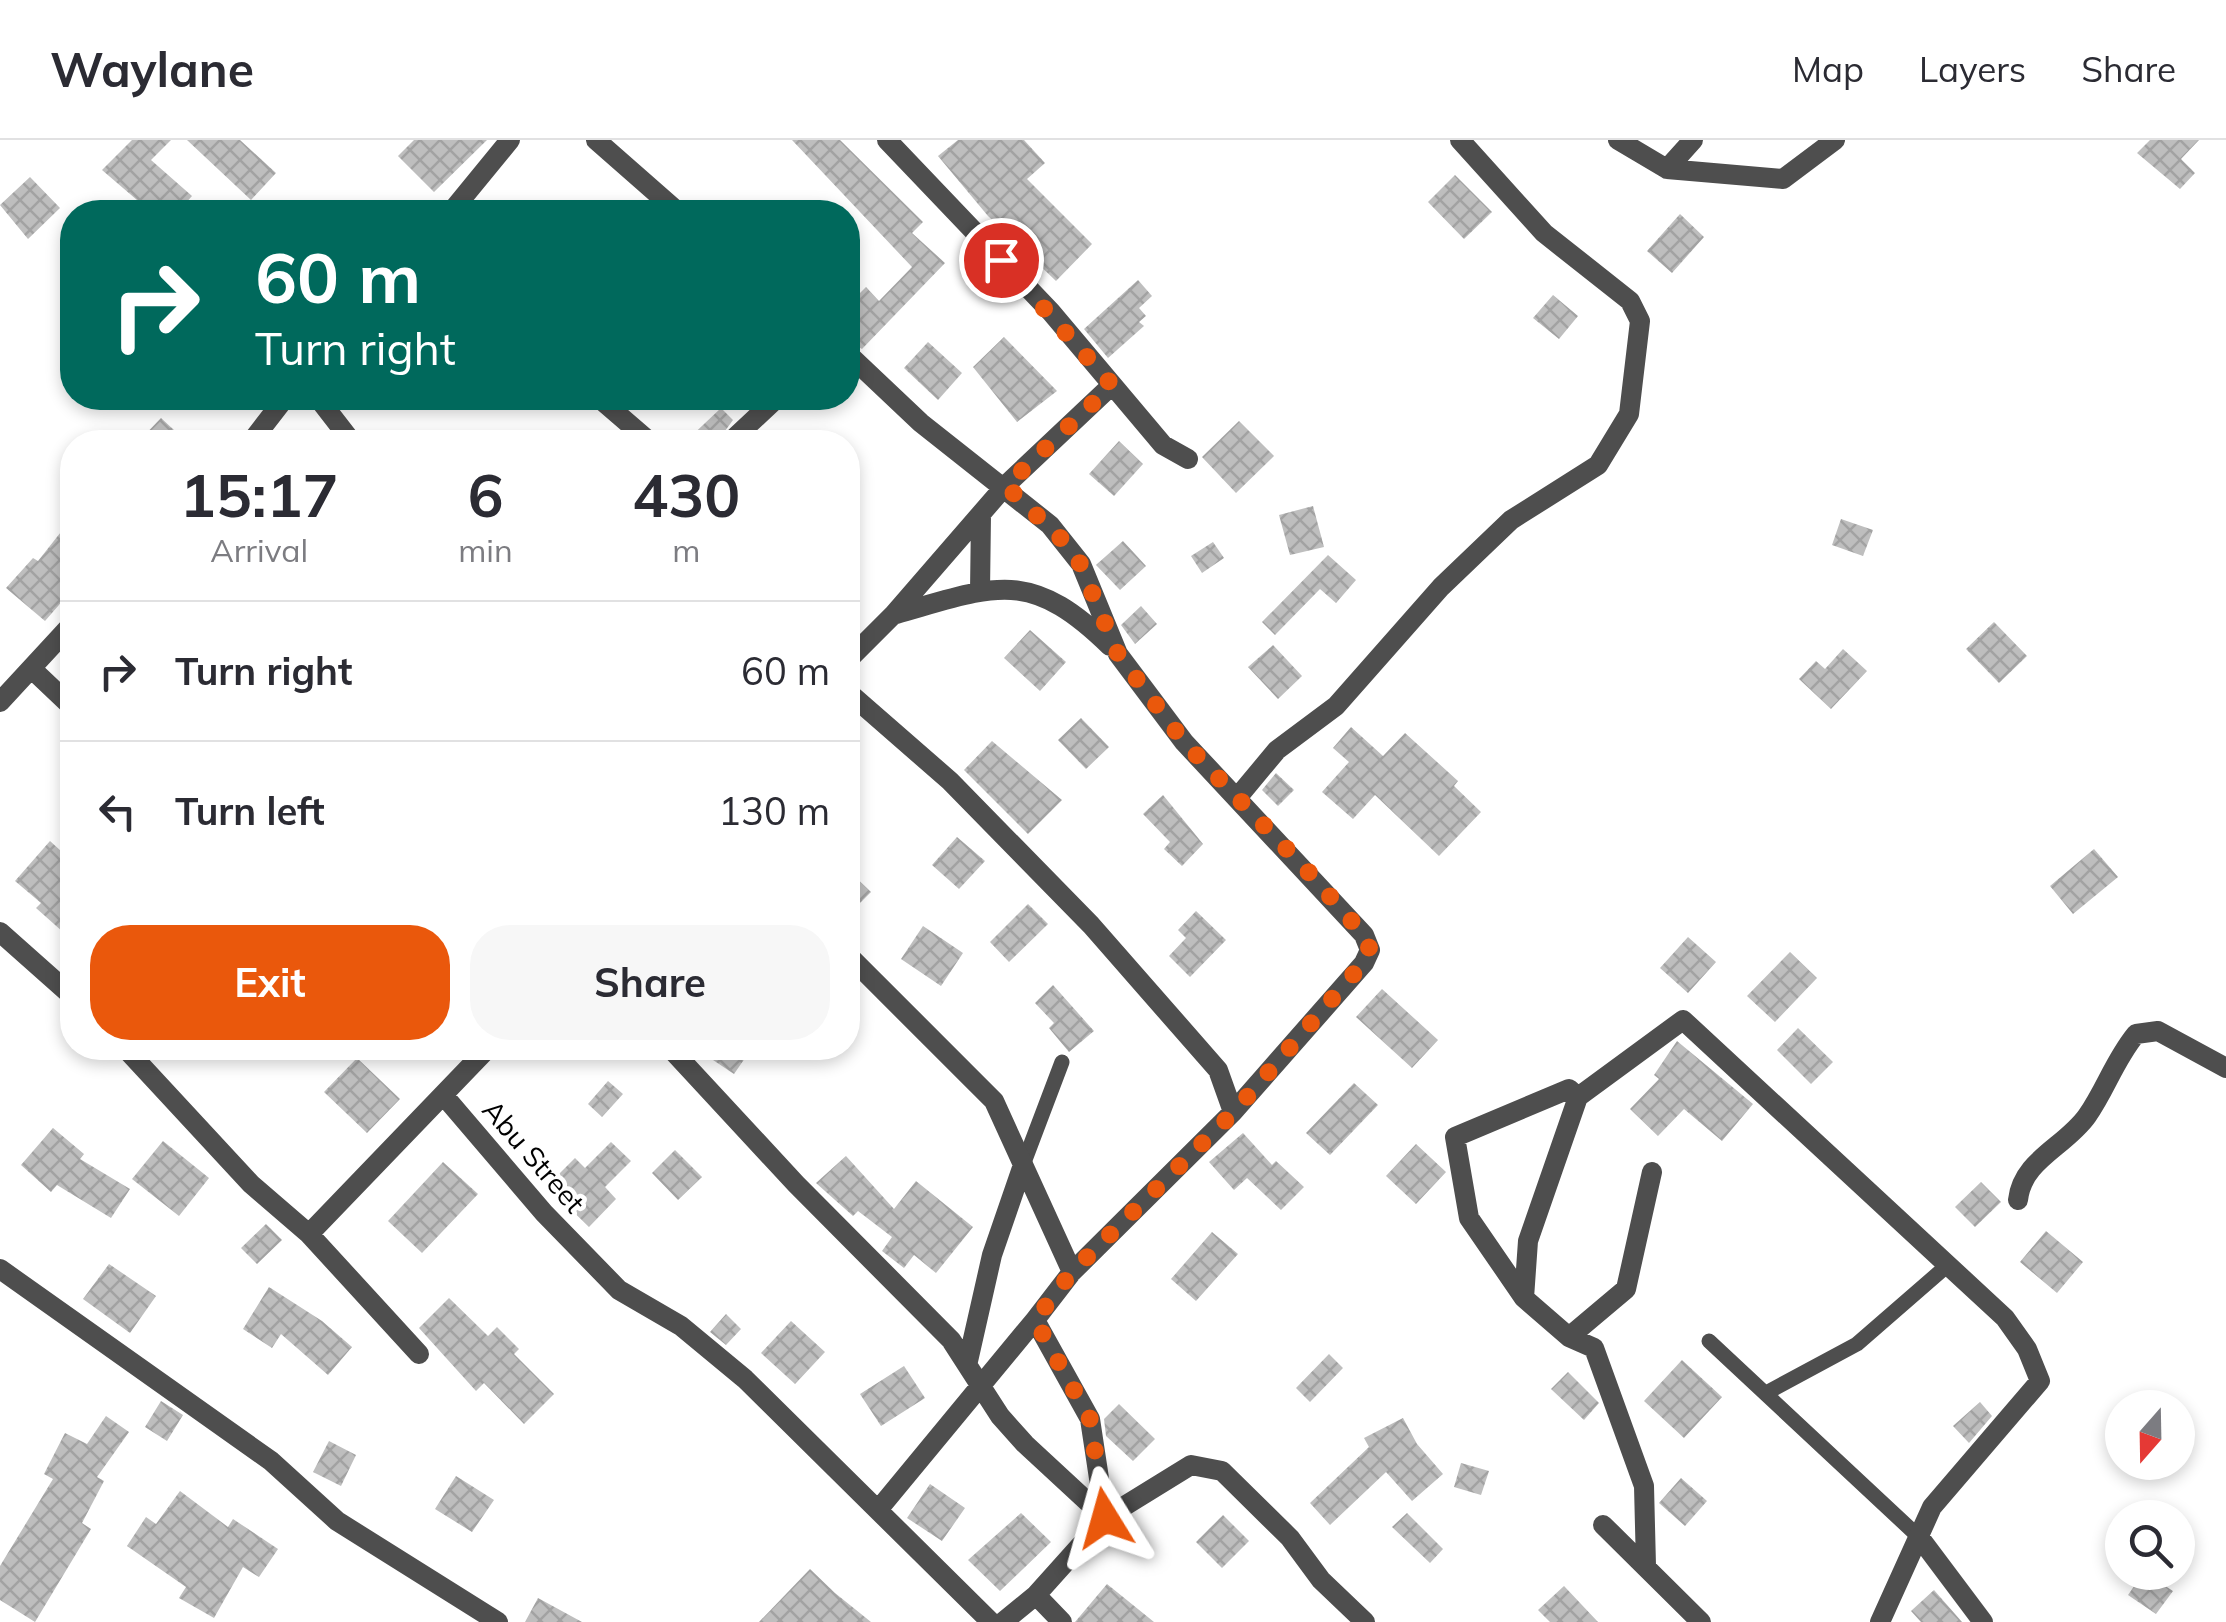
<!DOCTYPE html>
<style>
body{margin:0;font-family:Mulish,sans-serif;background:#f7f7f7;color:#2b2b33;height:100vh;display:flex;flex-direction:column;font-size:38px;white-space:nowrap}
*{box-sizing:border-box;margin:0}
p{font-size:32px;color:#7c7c81}
.icon{flex:none;width:55px;height:55px;fill:none;stroke:currentColor;stroke-width:2;stroke-linecap:round;stroke-linejoin:round}
.map{position:relative;flex:1;overflow:hidden}
.side{position:absolute;left:60px;top:290px;width:800px;height:630px;display:flex;flex-direction:column;background:#fff;border-radius:40px;box-shadow:0 5px 15px #0003}
.side>*{flex:none}
.top-card{position:absolute;left:60px;top:60px;width:800px;height:210px;border-radius:40px;box-shadow:0 5px 15px #0003;background:#00695c;color:#fff;overflow:hidden}
.needle{width:65px;rotate:200deg}
.controls{position:absolute;left:2105px;top:1250px;display:grid;gap:20px}
.controls a{display:grid;place-items:center;width:90px;height:90px;border-radius:50%;background:#fff;box-shadow:0 5px 15px #0003;font-size:50px}
.pin{position:absolute;display:grid;place-items:center;width:85px;height:85px;color:#fff;margin:-42px;border:5px solid #fff;border-radius:50%;box-shadow:0 2px 10px #0007}
.me{position:absolute;width:110px;margin:-55px;rotate:352deg;stroke-linejoin:round;filter:drop-shadow(0 0 8px #0008)}
.turn{display:flex;align-items:center;gap:35px;height:210px;padding:0 30px;font-size:45px}
.turn .icon{width:130px;height:130px;stroke-width:2.5}
.turn b{display:block;font-size:70px;line-height:85px}
.eta{display:flex;justify-content:space-evenly;align-items:center;height:170px;text-align:center}
.eta b{font-size:60px;font-weight:700;line-height:70px}
.cta{display:flex;gap:20px;margin-top:auto;padding:20px 30px}
.cta a{flex:1;height:115px;border-radius:40px;background:#ea580c;color:#fff;font-size:40px;font-weight:700;line-height:115px;text-align:center}
.cta a+a{background:#f7f7f7;color:#2b2b33}
ul{padding:0;list-style:none}
li{display:flex;align-items:center;gap:30px;height:140px;padding:0 30px;border-top:2px solid #e1e1e2}
li div{flex:1}
li b{display:block;font-size:38px}
li em{font-style:normal}
header{display:flex;align-items:center;gap:60px;box-sizing:border-box;height:140px;padding:0 50px;background:#fff;border-bottom:2px solid #e1e1e2}
header strong{font-size:48px}
nav{display:flex;gap:55px;margin-inline-start:auto;font-size:35px}
.map>svg:first-child{display:block}
</style>
<header>
<strong>Waylane</strong>
<nav><a>Map</a><a>Layers</a><a>Share</a></nav>
</header>
<div class="map">
<svg width="2226" height="1482" viewBox="0 0 2226 1482">
<defs>
<pattern id="building-cross-hatch" width="8" height="8" patternUnits="userSpaceOnUse" patternTransform="scale(2.5)"><rect width="8" height="8" fill="#bebebe"/><path d="M0 0l8 8M0 8l8-8" fill="none" stroke="#a2a2a2"/></pattern>
</defs>
<rect width="100%" height="100%" fill="#fff"/>
<path fill="url(#building-cross-hatch)" d="M132 0H171L151 20 192 56 178 72H151L102 30Z
M187 0H240L276 33 251 60Z
M414 0H487L434 52 398 16Z
M792 0H840L923 82 912 93 945 123 862 209 848 201V165L866 147 879 161 912 127Z
M958 0H1024L1045 23 1027 39 1092 104 1056 141 988 76 938 16Z
M2150 0H2199L2181 19 2195 33 2180 49 2137 13Z
M1455 35 1492 72 1464 99 1428 62Z
M30 37 60 68 28 99 0 65Z
M1680 74 1704 97 1672 133 1647 111Z
M1138 140 1152 156 1139 168 1146 176 1139 182 1144 186 1108 218 1084 189Z
M1553 155 1578 176 1559 199 1533 178Z
M1004 197 1057 251 1017 282 973 227Z
M928 202 962 233 938 260 904 228Z
M721 268 733 280 717 302H685Z
M161 278 187 302H138Z
M1239 281 1274 316 1236 353 1202 317Z
M1119 301 1143 324 1114 356 1089 334Z
M1313 366 1324 407 1290 415 1279 375Z
M72 378V450L45 481 6 448 33 418 38 421Z
M1841 379 1873 390 1863 416 1832 405Z
M1123 401 1146 426 1120 450 1096 425Z
M1213 402 1224 418 1202 433 1191 416Z
M1328 415 1356 440 1336 463 1320 449 1275 495 1262 482Z
M1141 466 1157 484 1135 504 1121 485Z
M1994 482 2027 516 1999 543 1966 509Z
M1030 490 1066 522 1040 551 1004 518Z
M1273 505 1302 536 1278 559 1248 527Z
M1843 509 1867 531 1831 569 1799 539 1816 521 1825 529Z
M1081 578 1109 607 1086 629 1058 600Z
M1351 587 1383 616 1405 593 1458 641 1454 646 1481 672 1439 716 1375 655 1353 679 1322 652 1349 622 1333 608Z
M992 601 1062 660 1028 694 964 630Z
M1276 633 1294 650 1278 666 1262 650Z
M1163 655 1203 704 1182 726 1164 709 1170 702 1143 674Z
M957 697 985 721 959 749 932 725Z
M50 701 72 721V800L36 768 41 763 15 741Z
M2094 709 2118 737 2073 774 2050 746Z
M848 730 871 752 848 775Z
M1028 764 1048 784 1009 822 990 802Z
M1196 771 1226 800 1190 837 1169 816 1186 798 1178 790Z
M923 786 963 813 941 846 901 819Z
M1688 797 1716 822 1688 853 1660 828Z
M1790 812 1817 838 1775 882 1747 856Z
M1053 845 1094 891 1069 912 1049 888 1054 883 1035 863Z
M1382 849 1438 900 1412 928 1356 877Z
M1798 888 1833 922 1811 944 1777 910Z
M1677 901 1753 964 1722 1001 1684 969 1658 996 1630 969 1659 939 1654 935Z
M695 908H752L734 934Z
M357 918 400 959 367 993 324 952Z
M608 941 623 954 602 977 588 964Z
M1354 943 1378 965 1330 1015 1306 993Z
M53 988 84 1014 80 1019 130 1049 111 1078 57 1045 51 1052 21 1025Z
M1243 993 1272 1025 1276 1021 1304 1047 1281 1070 1247 1038 1234 1050 1209 1022Z
M163 1001 209 1038 179 1076 132 1039Z
M611 1002 631 1021 605 1047 616 1059 589 1087 547 1046 575 1018 585 1028Z
M1416 1004 1446 1032 1416 1064 1386 1036Z
M675 1010 702 1037 678 1060 652 1033Z
M846 1016 894 1069 916 1041 973 1087 936 1133 914 1115 904 1128 882 1111 892 1097 858 1071 853 1076 816 1043Z
M443 1022 478 1054 422 1113 388 1081Z
M1981 1042 2001 1062 1975 1087 1955 1067Z
M266 1084 282 1100 257 1124 241 1108Z
M2046 1091 2083 1122 2057 1153 2020 1122Z
M1212 1092 1238 1114 1196 1161 1171 1139Z
M109 1124 156 1156 130 1193 83 1159Z
M269 1147 322 1181 352 1207 328 1235 281 1194 272 1208 243 1189Z
M449 1158 488 1196 497 1187 519 1209 514 1214 554 1254 524 1284 484 1243 476 1251 419 1188Z
M726 1174 741 1189 726 1205 710 1192Z
M791 1181 825 1212 795 1244 761 1213Z
M1329 1214 1343 1228 1310 1262 1296 1248Z
M1682 1220 1722 1257 1684 1298 1644 1261Z
M904 1226 925 1258 881 1286 860 1254Z
M1568 1232 1599 1263 1584 1280 1551 1249Z
M161 1261 183 1275 167 1301 145 1287Z
M1980 1262 1992 1276 1969 1303 1953 1286Z
M1119 1264 1155 1299 1133 1321 1106 1296 1104 1279Z
M106 1276 129 1292 97 1337 104 1341 82 1383 91 1389 35 1482 0 1460V1426L53 1339 44 1334 65 1293 87 1304Z
M1403 1278 1417 1304 1443 1334 1412 1361 1386 1332 1330 1385 1310 1363 1369 1307 1364 1298Z
M329 1301 356 1315 341 1346 313 1332Z
M1461 1323 1489 1331 1481 1355 1454 1347Z
M456 1336 494 1360 472 1392 435 1369Z
M1681 1338 1707 1361 1685 1386 1659 1363Z
M930 1344 965 1368 942 1401 907 1378Z
M180 1351 228 1387 233 1379 278 1409 259 1437 243 1427 214 1478 179 1458 186 1447 127 1406 146 1377 156 1384Z
M1021 1373 1051 1402 1000 1451 968 1420Z
M1407 1373 1443 1409 1430 1423 1392 1387Z
M1223 1375 1249 1401 1222 1428 1196 1402Z
M810 1429 835 1453 871 1482H759Z
M2144 1432 2173 1451 2156 1474 2128 1455Z
M1107 1444 1154 1482H1075Z
M1564 1446 1598 1482H1550L1538 1470Z
M1934 1450 1962 1482H1921L1911 1471Z
M538 1458 582 1482H525Z"/>
<g fill="none" stroke-linecap="round" stroke-linejoin="round">
<path stroke="#4e4e4e" stroke-width="15" d="M1023 1025 1062 922
M1709 1201 1920 1398
M1766 1253 1857 1204 1949 1124"/>
<path stroke="#4e4e4e" stroke-width="20" d="M596 0 678 72
M887 0 1051 172 1163 305 1188 319
M1618 0 1667 29 1783 39 1835 0
M1667 29 1693 0
M451 72 510 0
M848 214 921 283 1050 385 1081 424 1118 514 1184 602 1364 795 1370 810 1364 823 1233 972 1072 1132 1035 1180 1090 1279 1105 1378 1191 1325 1222 1331 1290 1398 1321 1440 1365 1482
M318 258 352 302
M599 258 650 302
M251 302 285 258
M730 302 777 258
M980 451 981 375
M896 474C996 446 1029 427 1110 506
M848 520 894 474 1005 346 1112 245
M33 530 72 567
M848 552 950 641 1091 785 1218 930 1233 972
M0 562 72 484
M1237 658 1277 610 1336 566 1441 447 1511 380 1598 325 1629 274 1640 181 1630 161 1544 93 1460 0
M0 792 72 856
M848 815 994 961 1072 1132
M125 908 251 1044 309 1094 488 908
M670 908 796 1044 951 1200 1000 1276 1025 1304 1105 1378 1036 1455 1003 1482
M445 957 544 1073 619 1150 681 1186 745 1239 991 1482
M2018 1060C2022 1020 2065 1007 2087 976 2106 949 2114 921 2136 894L2158 891 2226 928
M309 1094 419 1214
M0 1129 271 1321 337 1381 498 1482
M1524 1158 1469 1078 1455 997 1569 949 1578 957
M1569 1197 1626 1149 1652 1032
M968 1221 992 1115 1023 1025
M878 1370 1035 1180
M1603 1385 1701 1482
M1920 1398 1983 1482
M1646 1426 1644 1346 1594 1208 1569 1197 1524 1158 1528 1101 1578 957 1683 880 2005 1178 2027 1209 2040 1241 1932 1367 1880 1482
M1036 1455 1062 1482"/>
</g>
<g fill="none" stroke-linecap="round" stroke-linejoin="round">
<path stroke="#ea580c" stroke-width="18" stroke-dasharray="0 32.4" d="M1001 120 1112 245 1006 346 1075 412 1118 514 1184 602 1305 728 1364 795 1370 810 1364 822 1234 972 1072 1132 1035 1180 1090 1279 1105 1378"/>
</g>
<g text-anchor="middle" dominant-baseline="central" stroke-width="9" stroke-linejoin="round" paint-order="stroke">
<g font-size="28" fill="#000" stroke="#fff">
<text transform="translate(534 1016) rotate(49)">Abu Street</text>
</g>
</g>
</svg>
<div class="controls">
<a><svg class="needle" viewBox="-14 -14 28 28"><path d="M0-13l5 13h-10z" fill="#e53935"/><path d="M0 13l5-13h-10z" fill="#7c7c81"/></svg></a>
<a><svg class="icon" aria-label="search" viewBox="0 0 24 24"><circle cx="10" cy="10" r="6"/><path d="M15 15l6 6"/></svg></a>
</div>
<div class="pin" style="left:1001px;top:120px;background:#d93025"><svg class="icon" aria-label="arrive" viewBox="0 0 24 24"><path d="M6 21V4h12l-3 4 3 4H6"/></svg></div>
<svg class="me" style="left:1105px;top:1378px" viewBox="-20 -20 40 40"><path d="M0-17L14 15 0 8-14 15z" fill="#ea580c" stroke="#fff" stroke-width="4"/></svg>
<div class="top-card">
<div class="turn"><svg class="icon" aria-label="right" viewBox="0 0 24 24"><path d="M7 20v-9h11M14 6l5 5-5 5"/></svg><div><b>60 m</b>Turn right</div></div>
</div>
<section class="side">
<div class="eta">
<div><b>15:17</b><p>Arrival</p></div>
<div><b>6</b><p>min</p></div>
<div><b>430</b><p>m</p></div>
</div>
<ul>
<li><svg class="icon" aria-label="right" viewBox="0 0 24 24"><path d="M7 20v-9h11M14 6l5 5-5 5"/></svg><div><b>Turn right</b></div><em>60 m</em></li>
<li><svg class="icon" aria-label="left" viewBox="0 0 24 24"><path d="M17 20v-9H6M10 6l-5 5 5 5"/></svg><div><b>Turn left</b></div><em>130 m</em></li>
</ul>
<div class="cta"><a>Exit</a><a>Share</a></div>
</section>
</div>
